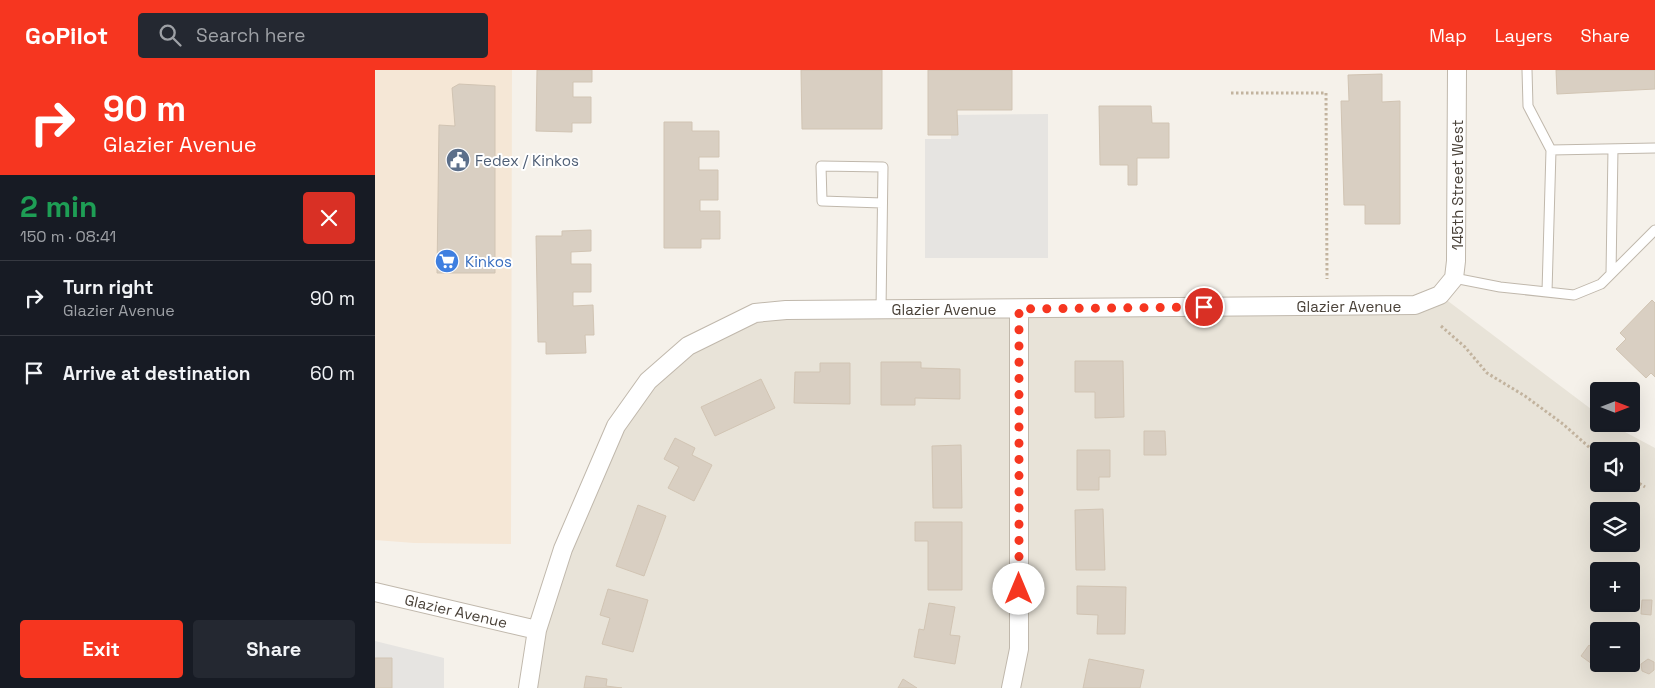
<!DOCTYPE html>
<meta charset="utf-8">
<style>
body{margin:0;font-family:"Space Grotesk",sans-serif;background:#242831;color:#f1f3f6;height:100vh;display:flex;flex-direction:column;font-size:19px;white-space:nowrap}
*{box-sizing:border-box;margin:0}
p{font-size:16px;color:#9ea1a6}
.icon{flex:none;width:28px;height:28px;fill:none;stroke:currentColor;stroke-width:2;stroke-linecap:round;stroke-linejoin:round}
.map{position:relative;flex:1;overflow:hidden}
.drawer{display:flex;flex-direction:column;background:#171b24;width:375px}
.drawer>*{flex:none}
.guide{background:#f63620;color:#fff;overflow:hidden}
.needle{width:32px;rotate:90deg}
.buttons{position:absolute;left:1215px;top:312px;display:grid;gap:10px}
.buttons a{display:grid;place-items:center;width:50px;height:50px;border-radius:5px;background:#171b24;box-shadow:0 5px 20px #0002;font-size:25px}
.pin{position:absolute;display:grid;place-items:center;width:42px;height:42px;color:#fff;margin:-21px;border:2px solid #fff;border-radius:50%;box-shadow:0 1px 5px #0007}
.me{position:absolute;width:55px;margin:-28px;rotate:0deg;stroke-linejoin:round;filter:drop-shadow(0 0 4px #0008)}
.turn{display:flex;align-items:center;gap:18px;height:105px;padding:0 20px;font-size:22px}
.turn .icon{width:65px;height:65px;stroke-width:2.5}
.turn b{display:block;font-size:35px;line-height:42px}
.round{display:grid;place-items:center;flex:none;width:52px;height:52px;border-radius:5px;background:#242831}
.summary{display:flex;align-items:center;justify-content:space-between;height:85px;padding:0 20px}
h1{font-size:30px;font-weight:700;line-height:38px;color:#1e9e55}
.button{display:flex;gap:10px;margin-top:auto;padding:10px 20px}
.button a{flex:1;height:58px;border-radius:5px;background:#f63620;color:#fff;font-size:20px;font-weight:700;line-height:58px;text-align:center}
.button a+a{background:#242831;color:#f1f3f6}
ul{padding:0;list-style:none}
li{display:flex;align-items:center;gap:15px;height:75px;padding:0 20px;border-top:1px solid #363941}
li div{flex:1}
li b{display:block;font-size:19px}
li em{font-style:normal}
header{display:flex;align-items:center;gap:30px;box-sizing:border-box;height:70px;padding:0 25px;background:#f63620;color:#fff}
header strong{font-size:24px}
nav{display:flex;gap:28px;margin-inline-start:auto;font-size:18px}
.search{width:350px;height:45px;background:#242831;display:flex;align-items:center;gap:12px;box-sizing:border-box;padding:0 18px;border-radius:5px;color:#9ea1a6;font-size:19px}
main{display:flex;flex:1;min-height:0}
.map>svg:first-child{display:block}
</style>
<header>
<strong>GoPilot</strong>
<div class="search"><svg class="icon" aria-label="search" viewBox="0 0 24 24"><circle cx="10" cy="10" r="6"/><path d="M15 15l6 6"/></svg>Search here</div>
<nav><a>Map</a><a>Layers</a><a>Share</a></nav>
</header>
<main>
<section class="drawer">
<div class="guide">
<div class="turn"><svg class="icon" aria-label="right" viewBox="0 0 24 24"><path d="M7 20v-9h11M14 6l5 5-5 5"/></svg><div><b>90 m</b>Glazier Avenue</div></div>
</div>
<div class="summary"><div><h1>2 min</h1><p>150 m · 08:41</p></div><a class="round" style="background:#d93025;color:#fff"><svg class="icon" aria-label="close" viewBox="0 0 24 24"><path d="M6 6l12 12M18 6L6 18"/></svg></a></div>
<ul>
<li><svg class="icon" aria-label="right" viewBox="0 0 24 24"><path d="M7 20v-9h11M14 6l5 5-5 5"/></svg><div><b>Turn right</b><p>Glazier Avenue</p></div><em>90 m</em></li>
<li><svg class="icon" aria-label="arrive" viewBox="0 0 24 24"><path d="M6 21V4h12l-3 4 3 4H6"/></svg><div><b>Arrive at destination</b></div><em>60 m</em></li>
</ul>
<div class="button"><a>Exit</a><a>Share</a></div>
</section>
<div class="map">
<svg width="1280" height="618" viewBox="0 0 1280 618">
<rect width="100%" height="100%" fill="#f5f1ea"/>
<path fill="#e8e3d8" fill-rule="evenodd" d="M1065 225 1224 345V354H1235L1280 378V618H153L188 479 273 311 380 243 1040 235ZM1224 381H1256V414H1224ZM1224 441H1256V474H1224ZM1224 501H1256V534H1224ZM1224 561H1256V594H1224Z"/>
<path fill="#f5e7d6" d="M0 0H137L136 474 39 473 0 470Z"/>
<path fill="#e6e4e1" d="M673 44V188H550V69H576L575 45Z
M0 571 69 588V618H0Z"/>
<path fill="#d9cfc2" stroke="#d1c4b3" d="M162 0H217V12H198V27H216V53H197V62L161 61Z
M426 0H507V59H427Z
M553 0H637V40H582L583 65H553Z
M1181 0H1280V19L1182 24Z
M1007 4V32L1025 31V154H990V135H969L966 31H974L973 5Z
M84 14 120 16V203H62L64 55 80 56 77 18Z
M724 36H776L777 53H794V88H762V115H753V95H725Z
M289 52H317V61H344V87H324V100H343V130H325V141H345V169H326V178H289Z
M216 160V181L196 182V194H216V222H198V236L218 235 219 265H210L211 283 171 284V272H163L161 166H187V161Z
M1277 230 1280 233V307L1276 303 1271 308 1241 279 1251 269 1245 263Z
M700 291H748L749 347 720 348V322H700Z
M506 292H546V298L585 299V329L540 328V335H506Z
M445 293H475V334L419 333 420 302H445Z
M386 309 400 338 340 366 326 337Z
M769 361H790L791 385H769Z
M300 368 320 378 317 385 337 395 319 431 293 418 304 397 289 389Z
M586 375 587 438H558L557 376Z
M702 380H735V407H724V420H702Z
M263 435 291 446 269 506 241 496Z
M728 439 730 500H701L700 440Z
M540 452H587V520H553V471H540Z
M702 516 751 517 750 564H722L723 545 702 544Z
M233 519 273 530 258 582 227 574 235 548 225 545Z
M1267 530H1277L1276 545 1266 544Z
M554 533 580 537 575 565 585 566 580 594 539 587 544 559 549 560Z
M1214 575 1224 583 1217 594 1206 586Z
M0 588H17V618H0Z
M714 589 769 600 765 618H708Z
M1273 589 1279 592V600L1274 604 1267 601 1266 594Z
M211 606 232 609 231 616 247 618H209Z
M528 609 542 618H523Z"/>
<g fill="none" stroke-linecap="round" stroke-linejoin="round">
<g stroke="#c0b8ac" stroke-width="11">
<path id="service" d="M1152 0 1153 36 1176 80
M1236 204 1238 79
M1079 208 1125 217 1199 225 1226 214 1280 160
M1172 222 1176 80 1280 78
M506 240 508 97 446 96 447 131 507 133"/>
</g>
<g stroke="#c0b8ac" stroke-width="20">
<path id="minor" d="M0 522 162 560
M153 618 162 560 188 479 241 356 273 311 313 276 380 243 411 240 1040 235 1065 225 1079 208 1081 191 1082 0
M636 618 644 579V239"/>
</g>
<path stroke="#c2b39e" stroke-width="3" stroke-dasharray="2.5 2.5" stroke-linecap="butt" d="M856 23H951L952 209
M1066 256 1090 277 1112 303 1150 326 1188 354 1224 386
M1256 408 1270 417"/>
<use href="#service" stroke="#fff" stroke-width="9"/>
<use href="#minor" stroke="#fff" stroke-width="18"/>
</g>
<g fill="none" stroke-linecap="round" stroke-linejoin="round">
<path stroke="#f63620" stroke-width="9" stroke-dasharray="0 16.2" d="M644 519V239L829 237"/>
</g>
<defs>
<g id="civic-disc" transform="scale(1.25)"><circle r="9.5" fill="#5c6f8a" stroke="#fff"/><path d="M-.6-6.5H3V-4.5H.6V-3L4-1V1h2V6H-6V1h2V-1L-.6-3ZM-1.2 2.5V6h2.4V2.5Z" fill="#fff"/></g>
<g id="supermarket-disc" transform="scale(1.25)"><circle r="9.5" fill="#3f7fe0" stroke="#fff"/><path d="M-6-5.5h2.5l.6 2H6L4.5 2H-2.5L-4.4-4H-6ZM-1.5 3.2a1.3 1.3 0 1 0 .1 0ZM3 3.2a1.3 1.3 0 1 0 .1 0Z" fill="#fff"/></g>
</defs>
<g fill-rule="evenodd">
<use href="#civic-disc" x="83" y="90"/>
<use href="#supermarket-disc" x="72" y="191"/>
</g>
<g text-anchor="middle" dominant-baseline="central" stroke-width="4" stroke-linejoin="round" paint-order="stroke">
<g font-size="15" fill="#4e5e75" stroke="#fff" text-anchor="start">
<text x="100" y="90">Fedex / Kinkos</text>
</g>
<g font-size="15" fill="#494138" stroke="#fff">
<text transform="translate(1082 115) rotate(-90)">145th Street West</text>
<text x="974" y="236">Glazier Avenue</text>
<text x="569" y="239">Glazier Avenue</text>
<text transform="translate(81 541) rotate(13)">Glazier Avenue</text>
</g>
<g font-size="15" fill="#366cbe" stroke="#fff" text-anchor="start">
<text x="90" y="191">Kinkos</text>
</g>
</g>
</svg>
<div class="buttons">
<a><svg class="needle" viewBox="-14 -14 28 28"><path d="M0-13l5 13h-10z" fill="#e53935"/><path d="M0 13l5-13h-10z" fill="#9ea1a6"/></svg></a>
<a><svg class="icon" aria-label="sound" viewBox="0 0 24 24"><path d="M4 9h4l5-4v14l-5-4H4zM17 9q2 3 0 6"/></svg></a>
<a><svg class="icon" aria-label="layers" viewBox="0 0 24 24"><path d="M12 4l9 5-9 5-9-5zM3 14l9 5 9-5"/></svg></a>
<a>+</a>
<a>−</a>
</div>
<div class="pin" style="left:829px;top:237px;background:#d93025"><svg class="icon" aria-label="arrive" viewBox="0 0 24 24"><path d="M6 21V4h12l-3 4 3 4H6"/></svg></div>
<svg class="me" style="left:644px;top:519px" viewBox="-20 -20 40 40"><circle r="19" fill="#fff"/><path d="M0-13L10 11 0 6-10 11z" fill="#f63620"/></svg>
</div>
</main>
